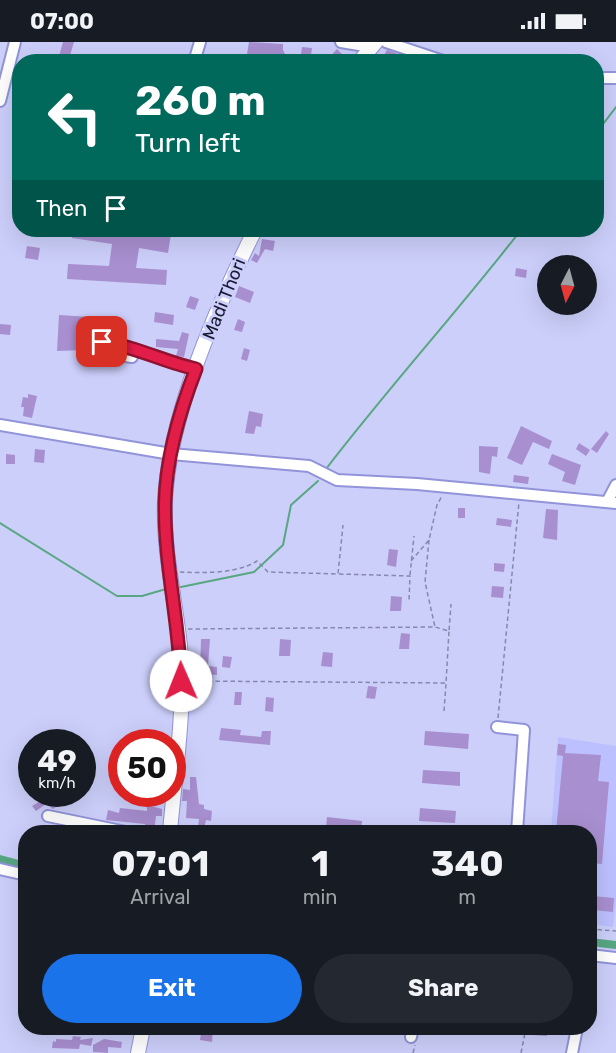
<!DOCTYPE html>
<style>
body{margin:0;font-family:Rubik,sans-serif;background:#242831;color:#f1f3f6;height:100vh;display:flex;flex-direction:column;font-size:22px;white-space:nowrap}
*{box-sizing:border-box;margin:0}
p{font-size:20px;color:#9ea1a6}
.icon{flex:none;width:33px;height:33px;fill:none;stroke:currentColor;stroke-width:2;stroke-linecap:round;stroke-linejoin:round}
.map{position:relative;flex:1;overflow:hidden}
.drawer{position:absolute;left:18px;top:783px;width:579px;height:210px;display:flex;flex-direction:column;background:#171b24;border-radius:24px;box-shadow:0 6px 24px #0002}
.drawer>*{flex:none}
.guide{position:absolute;left:12px;top:12px;width:592px;height:183px;border-radius:24px;box-shadow:0 6px 24px #0002;background:#00695c;color:#fff;overflow:hidden}
.needle{width:39px;rotate:186deg}
.buttons{position:absolute;left:537px;top:213px;display:grid;gap:12px}
.buttons a{display:grid;place-items:center;width:60px;height:60px;border-radius:50%;background:#171b24;box-shadow:0 6px 24px #0002;font-size:30px}
.speed{position:absolute;left:18px;top:687px;display:flex;gap:12px;font-size:30px;font-weight:700;text-align:center}
.speed>*{display:grid;place-content:center;width:78px;height:78px;border-radius:50%;background:#171b24;box-shadow:0 6px 24px #0002;line-height:1}
.speed small{font-size:15px;font-weight:400}
.speed .limit{border:9px solid #d22;background:#fff;color:#111}
.pin{position:absolute;display:grid;place-items:center;width:51px;height:51px;color:#fff;margin:-26px;border-radius:12px;box-shadow:0 3px 9px #0006}
.me{position:absolute;width:66px;margin:-33px;rotate:359deg;stroke-linejoin:round;filter:drop-shadow(0 0 4px #0008)}
.turn{display:flex;align-items:center;gap:21px;height:126px;padding:0 24px;font-size:27px}
.turn .icon{width:78px;height:78px;stroke-width:2.5}
.turn b{display:block;font-size:42px;line-height:51px}
.then{display:flex;align-items:center;height:57px;padding:0 24px;background:#0003;gap:12px;font-size:22px}
.eta{display:flex;justify-content:space-evenly;align-items:center;height:102px;text-align:center}
.eta b{font-size:36px;font-weight:700;line-height:42px}
.action{display:flex;gap:12px;margin-top:auto;padding:12px 24px}
.action a{flex:1;height:69px;border-radius:36px;background:#1a73e8;color:#fff;font-size:24px;font-weight:700;line-height:69px;text-align:center}
.action a+a{background:#242831;color:#f1f3f6}
.status{display:flex;justify-content:space-between;align-items:center;height:42px;padding:0 30px;background:#171b24;direction:ltr}
.status svg{height:16px;fill:currentColor}
.map>svg:first-child{display:block}
</style>
<div class="status"><b>07:00</b><svg viewBox="0 0 49 12"><path d="M0 12V9h3v3zM5 12V6h3v6zM10 12V3h3v9zM15 12V0h3v12zM26 1h20v11H26zM47 4h2v5h-2z"/></svg></div>
<div class="map">
<svg width="616" height="1011" viewBox="0 0 616 1011">
<rect width="100%" height="100%" fill="#cccffa"/>
<path fill="#bcc0fe" d="M558 695 616 704V860L613 885 590 882V790H551Z"/>
<g fill="none" stroke-linecap="round" stroke-linejoin="round">
<path stroke="#58a782" stroke-width="2" d="M597 90 616 65
M326 427C389 345 458 269 521 188
M0 481 117 554H142L166 547
M181 545 254 530 283 503 291 463 318 439"/>
<path stroke="#58a782" stroke-width="8" d="M0 817 26 824
M590 900 616 903"/>
</g>
<path fill="#a88fd0" d="M63 0H74L68 20 58 18Z
M249 0 283 2V8L288 18 247 12Z
M302 5 312 6 310 20H300Z
M337 7 343 13 336 20H325Z
M387 8 398 12 394 20H380Z
M73 188H138L171 192 168 211 139 206 136 226 167 228 166 243 67 237 68 222 109 224 112 202 72 196Z
M262 197 275 199 273 209 265 207 257 221 251 218 255 211 259 214Z
M27 204 40 206 38 218 25 216Z
M516 226 527 228 526 236 515 234Z
M239 244 254 250 250 261 235 255Z
M190 254 199 257 195 268 186 265Z
M155 270 174 273 173 283 154 280Z
M59 273 121 277 120 291 85 289 84 308 57 309Z
M238 277 245 280 242 290 234 288Z
M0 282 11 283 10 293 0 292Z
M182 290 189 292 184 315 176 314 178 307 156 305V297L179 299Z
M244 306 250 308 247 319 241 317Z
M28 352 37 354 32 376 23 374 24 365H21L23 355 28 356Z
M249 369 263 372 261 385 256 384 254 392 245 391Z
M521 384 552 399 549 407 533 400 522 423 507 416Z
M606 389 609 392 597 411 591 407Z
M579 401 590 408 586 414 576 407Z
M479 404 498 405 497 415 492 414 490 432 479 430Z
M35 407 45 408 44 421 34 420Z
M6 412 15 413V422H6Z
M552 412 581 423 575 443 562 439 565 430 548 422Z
M514 433 529 435 528 442 513 440Z
M458 466H465V476H458Z
M546 467 558 468 557 498 543 496Z
M497 476 512 478 511 485 496 483Z
M389 507 398 508 396 525 387 523Z
M494 521 505 522 504 530 494 529Z
M492 544 504 545 503 556 491 555Z
M391 554 402 555 401 569H390Z
M401 591 410 592 409 607H399Z
M201 597H210L208 624 217 625V633L200 632Z
M280 597 291 598 290 614H279Z
M323 610 333 611 332 625 321 624Z
M223 614 232 615 230 626 222 625Z
M368 644 377 645 375 657 366 656Z
M235 650H242L241 663H234Z
M266 655 274 656 273 670 265 669Z
M221 686 241 688 240 693 261 695 262 689H271L270 703 219 698Z
M425 689 469 692 468 707 424 703Z
M558 702 566 703 565 711 601 713 598 739 609 740 602 822 590 821V790H556L563 714 557 713Z
M423 728 460 730V744L422 741Z
M190 735H196L199 762 204 763V767L212 769 211 779 206 778 204 787 198 786 199 777 186 776 187 759H182L183 747 190 748Z
M52 752H63L67 758 53 767 46 762 36 769 32 764Z
M147 763 162 767V774H156L154 790H144L145 782 106 778 108 768 119 771 120 766 147 769Z
M420 766 456 769 455 781 419 779Z
M327 775 362 779 361 789 326 785Z
M593 854 614 856 613 870 592 868Z
M202 986H213L212 1000 200 998Z
M386 986H405L404 992 385 989Z
M532 986 547 987V994L532 993Z
M73 994 81 995 80 998 93 996 91 1004 80 1002 79 1007 52 1006 53 999 56 1000V997L72 998Z
M104 997 122 1000 121 1006 108 1005V1011L93 1010V1003Z"/>
<g fill="none" stroke-linecap="round" stroke-linejoin="round">
<g stroke="#9194d8" stroke-width="14">
<path id="minor" d="M341 0 371 5
M386 0 446 20
M194 20 200 0
M597 36H616
M0 59 15 0
M132 315 106 311 99 302 102 300C135 304 164 320 196 327
M0 383 171 412 309 424 337 438 417 442 616 461
M607 460 616 443
M497 685 524 688 517 790
M48 774 126 790
M0 827 26 833
M590 913 616 916
M411 995 413 986
M572 1011 577 986"/>
</g>
<g stroke="#9194d8" stroke-width="16">
<path id="major" d="M359 20 376 0
M170 790C175 729 186 666 180 604 175 556 163 507 165 459 169 373 217 264 255 188
M138 1011 143 986"/>
</g>
<path stroke="#8688ad" stroke-width="1.5" stroke-dasharray="4.5 3" stroke-linecap="butt" d="M429 498 425 540 435 585
M411 519 429 498 437 463 442 454
M180 530C204 531 236 532 257 519L268 530 338 532 343 483
M339 532 410 534 409 559
M410 533 414 494
M188 587 435 585 449 589 451 562
M193 639 446 641 449 589
M444 669 446 642
M498 676 519 460
M590 887 616 889
M413 1011 415 1003
M521 1011 526 986"/>
<use href="#minor" stroke="#fff" stroke-width="10"/>
<use href="#major" stroke="#fff" stroke-width="14"/>
</g>
<g fill="none" stroke-linecap="round" stroke-linejoin="round">
<g stroke="#92132f" stroke-width="15">
<path id="route" d="M102 300C135 304 164 320 196 327 180 368 166 416 165 461 164 520 179 579 181 639"/>
</g>
<use href="#route" stroke="#e11d48" stroke-width="10"/>
</g>
<g text-anchor="middle" dominant-baseline="central" stroke-width="6" stroke-linejoin="round" paint-order="stroke">
<g font-size="18" fill="#1a1a35" stroke="#cccffa">
<text transform="translate(224 257) rotate(-68)">Madi Thori</text>
</g>
</g>
</svg>
<div class="buttons">
<a><svg class="needle" viewBox="-14 -14 28 28"><path d="M0-13l5 13h-10z" fill="#e53935"/><path d="M0 13l5-13h-10z" fill="#9ea1a6"/></svg></a>
</div>
<div class="speed"><div>49<small>km/h</small></div><div class="limit">50</div></div>
<div class="pin" style="left:102px;top:300px;background:#d93025"><svg class="icon" aria-label="arrive" viewBox="0 0 24 24"><path d="M6 21V4h12l-3 4 3 4H6"/></svg></div>
<svg class="me" style="left:181px;top:639px" viewBox="-20 -20 40 40"><circle r="19" fill="#fff"/><path d="M0-13L10 11 0 6-10 11z" fill="#e11d48"/></svg>
<div class="guide">
<div class="turn"><svg class="icon" aria-label="left" viewBox="0 0 24 24"><path d="M17 20v-9H6M10 6l-5 5 5 5"/></svg><div><b>260 m</b>Turn left</div></div>
<div class="then">Then<svg class="icon" aria-label="arrive" viewBox="0 0 24 24"><path d="M6 21V4h12l-3 4 3 4H6"/></svg></div>
</div>
<section class="drawer">
<div class="eta">
<div><b>07:01</b><p>Arrival</p></div>
<div><b>1</b><p>min</p></div>
<div><b>340</b><p>m</p></div>
</div>
<div class="action"><a>Exit</a><a>Share</a></div>
</section>
</div>
